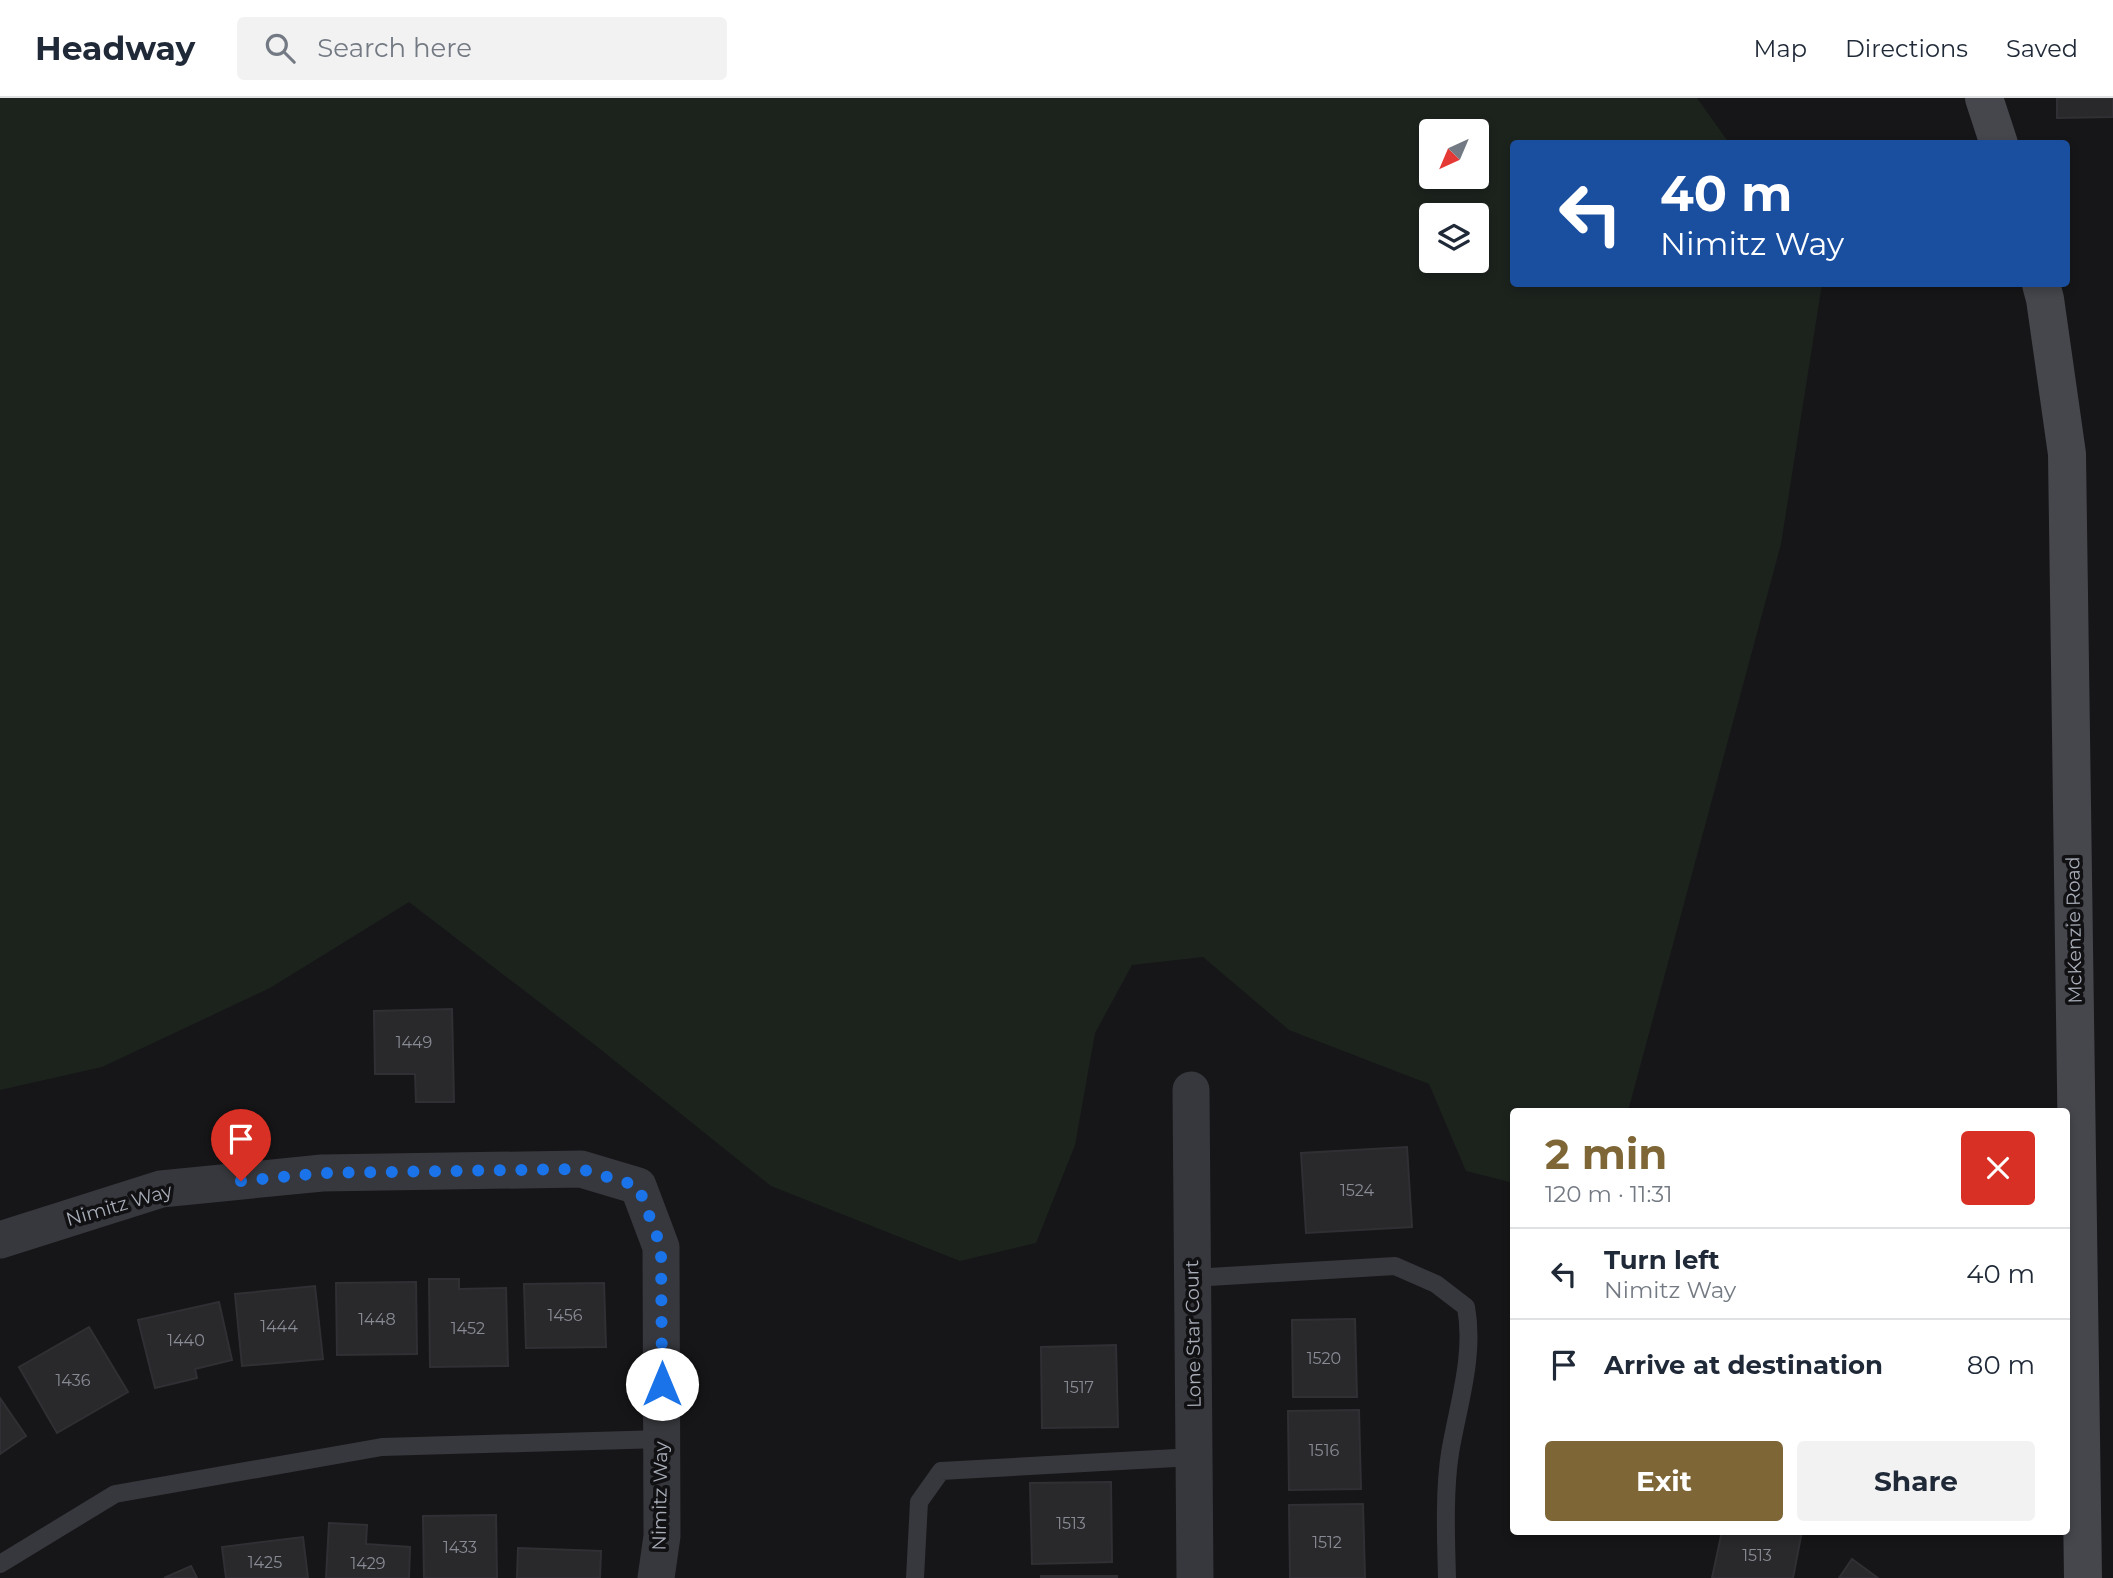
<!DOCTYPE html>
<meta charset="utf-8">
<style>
body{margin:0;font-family:Montserrat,sans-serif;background:#f2f2f3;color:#1f2937;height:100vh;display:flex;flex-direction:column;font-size:26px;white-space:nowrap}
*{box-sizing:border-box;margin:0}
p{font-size:23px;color:#747a83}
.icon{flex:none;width:38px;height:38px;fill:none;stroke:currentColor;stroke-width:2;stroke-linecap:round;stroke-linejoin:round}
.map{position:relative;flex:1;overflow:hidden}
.panel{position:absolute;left:1510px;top:1010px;width:560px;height:427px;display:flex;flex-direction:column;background:#fff;border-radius:7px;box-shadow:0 4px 10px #0003}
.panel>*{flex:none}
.guide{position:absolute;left:1510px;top:42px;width:560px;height:147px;border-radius:7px;box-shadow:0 4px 10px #0003;background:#1a4fa0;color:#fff;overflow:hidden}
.needle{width:46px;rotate:224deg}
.tools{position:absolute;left:1419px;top:21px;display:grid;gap:14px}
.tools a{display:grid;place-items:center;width:70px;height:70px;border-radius:7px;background:#fff;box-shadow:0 4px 10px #0003;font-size:35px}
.pin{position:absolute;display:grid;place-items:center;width:60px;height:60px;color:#fff;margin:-72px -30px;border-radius:50% 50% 50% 0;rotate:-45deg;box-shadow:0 0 7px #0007}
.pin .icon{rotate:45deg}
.me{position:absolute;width:77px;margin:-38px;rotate:0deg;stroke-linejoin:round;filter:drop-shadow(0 0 5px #0008)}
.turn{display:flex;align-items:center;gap:24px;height:147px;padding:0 35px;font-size:32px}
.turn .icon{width:91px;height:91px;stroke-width:2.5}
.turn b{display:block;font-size:49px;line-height:60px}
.round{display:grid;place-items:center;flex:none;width:74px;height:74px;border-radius:7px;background:#f2f2f3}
.summary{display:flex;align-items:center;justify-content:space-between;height:119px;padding:0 35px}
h1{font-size:42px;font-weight:700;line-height:52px;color:#7e6636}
.cta{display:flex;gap:14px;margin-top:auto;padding:14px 35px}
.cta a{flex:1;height:80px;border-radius:7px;background:#7e6636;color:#fff;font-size:28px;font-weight:700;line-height:80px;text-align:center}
.cta a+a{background:#f2f2f3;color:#1f2937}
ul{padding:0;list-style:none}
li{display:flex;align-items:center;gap:21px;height:91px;padding:0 35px;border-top:2px solid #e0e1e3}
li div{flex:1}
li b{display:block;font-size:26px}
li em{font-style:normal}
header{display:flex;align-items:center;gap:42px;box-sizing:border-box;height:98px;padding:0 35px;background:#fff;border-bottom:2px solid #e0e1e3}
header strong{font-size:33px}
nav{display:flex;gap:38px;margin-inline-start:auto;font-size:24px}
.search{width:490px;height:63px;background:#f2f2f3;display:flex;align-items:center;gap:18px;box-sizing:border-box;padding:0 24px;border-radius:7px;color:#747a83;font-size:26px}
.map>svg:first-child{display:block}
</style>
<header>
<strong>Headway</strong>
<div class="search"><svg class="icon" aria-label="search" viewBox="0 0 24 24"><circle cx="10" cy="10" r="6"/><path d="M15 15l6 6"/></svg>Search here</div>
<nav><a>Map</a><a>Directions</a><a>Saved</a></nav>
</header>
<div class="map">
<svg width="2113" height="1480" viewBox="0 0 2113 1480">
<rect width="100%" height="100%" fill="#161618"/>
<path fill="#1c231d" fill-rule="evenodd" d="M0 0H1697L1729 45 1514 46V186H1822L1781 446 1628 1013H1514V1085L1466 1073 1429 986 1289 932 1203 859 1132 867 1095 935 1075 1047 1036 1145 960 1163 771 1088 595 947 409 804 270 890 102 969 0 992ZM1432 33H1477V79H1432ZM1432 117H1477V163H1432Z"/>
<path fill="#29292c" stroke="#303034" stroke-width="2" d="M2057 0H2113V19L2057 20Z
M452 911 454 1004H416L415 976H375L374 913Z
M1407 1049 1412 1129 1306 1135 1301 1055Z
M429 1181H459V1191L506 1190 508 1268 430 1269Z
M416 1184 417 1256 337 1257 336 1185Z
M604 1185 606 1249 526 1250 524 1186Z
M315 1188 323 1261 242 1268 235 1196Z
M219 1204 232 1262 195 1271 197 1280 155 1290 138 1222Z
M1355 1221 1357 1299H1293L1292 1222Z
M89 1229 128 1294 57 1335 19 1269Z
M1116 1247 1118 1329 1042 1330 1041 1249Z
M0 1300 26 1338 0 1356Z
M1359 1312 1361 1391 1289 1392 1288 1313Z
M1111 1384 1112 1464 1032 1466 1030 1385Z
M1363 1406 1365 1480H1290L1289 1407Z
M496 1417 497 1480H424L423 1418Z
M329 1425 367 1427 366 1446 410 1449 409 1480H326Z
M1722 1433H1802L1793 1480H1712Z
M303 1439 308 1480H226L222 1449Z
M518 1450 601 1453 600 1480H517Z
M1852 1461 1878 1480H1839Z
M191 1468 197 1480H164Z
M1041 1478H1117V1480H1041Z"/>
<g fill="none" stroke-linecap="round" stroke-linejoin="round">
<path stroke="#37383d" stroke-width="18" d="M1192 1180 1395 1168 1436 1186 1466 1209C1475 1258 1458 1307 1450 1355 1444 1393 1446 1441 1447 1480
M0 1466 115 1396 382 1349 662 1341
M915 1480 919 1404 941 1373 1194 1359"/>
<path stroke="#37383d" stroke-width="37" d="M1191 992 1195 1480
M0 1142 161 1091 322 1075 581 1071 638 1088 661 1149 662 1438 656 1480"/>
<path stroke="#45474d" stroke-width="38" d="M1984 0 1999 46
M2041 186 2045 201 2067 356 2083 1480"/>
</g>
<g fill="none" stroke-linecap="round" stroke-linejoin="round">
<path stroke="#1a73e8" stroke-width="12" stroke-dasharray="0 21.6" d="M241 1083 322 1075 581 1071 638 1088 661 1149 662 1286"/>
</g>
<g text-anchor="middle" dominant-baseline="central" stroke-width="7" stroke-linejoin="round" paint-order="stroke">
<g font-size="16" fill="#888b94">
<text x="414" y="944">1449</text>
<text x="1357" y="1092">1524</text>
<text x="565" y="1217">1456</text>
<text x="377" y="1221">1448</text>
<text x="279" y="1228">1444</text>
<text x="468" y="1230">1452</text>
<text x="186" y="1242">1440</text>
<text x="1324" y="1260">1520</text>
<text x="73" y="1282">1436</text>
<text x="1079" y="1289">1517</text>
<text x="1324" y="1352">1516</text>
<text x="1071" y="1425">1513</text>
<text x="1327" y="1444">1512</text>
<text x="460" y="1449">1433</text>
<text x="1757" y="1457">1513</text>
<text x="265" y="1464">1425</text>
<text x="368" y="1465">1429</text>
</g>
<g font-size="19" fill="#a8adb8" stroke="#111113">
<text transform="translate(2074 832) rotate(-91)">McKenzie Road</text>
<text transform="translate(119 1107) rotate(-16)">Nimitz Way</text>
<text transform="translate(1193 1236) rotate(-91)">Lone Star Court</text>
<text transform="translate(660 1398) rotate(-89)">Nimitz Way</text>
</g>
</g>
</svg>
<div class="tools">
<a><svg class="needle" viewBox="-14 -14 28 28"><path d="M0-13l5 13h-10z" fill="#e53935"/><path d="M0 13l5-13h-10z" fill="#747a83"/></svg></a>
<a><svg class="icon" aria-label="layers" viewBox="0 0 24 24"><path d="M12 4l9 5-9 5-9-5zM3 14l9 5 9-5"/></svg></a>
</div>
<div class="pin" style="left:241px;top:1083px;background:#d93025"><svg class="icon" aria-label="arrive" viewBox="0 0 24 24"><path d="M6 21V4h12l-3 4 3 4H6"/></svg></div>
<svg class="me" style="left:662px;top:1286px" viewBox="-20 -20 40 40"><circle r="19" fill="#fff"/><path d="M0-13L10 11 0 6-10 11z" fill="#1a73e8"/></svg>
<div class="guide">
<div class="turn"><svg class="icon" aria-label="left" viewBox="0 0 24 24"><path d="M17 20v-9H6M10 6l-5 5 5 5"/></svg><div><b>40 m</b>Nimitz Way</div></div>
</div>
<section class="panel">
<div class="summary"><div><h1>2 min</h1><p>120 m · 11:31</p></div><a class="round" style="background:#d93025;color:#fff"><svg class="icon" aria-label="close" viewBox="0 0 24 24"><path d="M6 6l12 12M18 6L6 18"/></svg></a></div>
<ul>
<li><svg class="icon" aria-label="left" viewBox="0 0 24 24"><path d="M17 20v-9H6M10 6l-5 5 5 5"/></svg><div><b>Turn left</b><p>Nimitz Way</p></div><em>40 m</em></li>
<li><svg class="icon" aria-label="arrive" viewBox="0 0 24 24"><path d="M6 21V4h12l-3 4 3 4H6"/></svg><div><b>Arrive at destination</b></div><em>80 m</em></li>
</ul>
<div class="cta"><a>Exit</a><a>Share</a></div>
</section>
</div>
